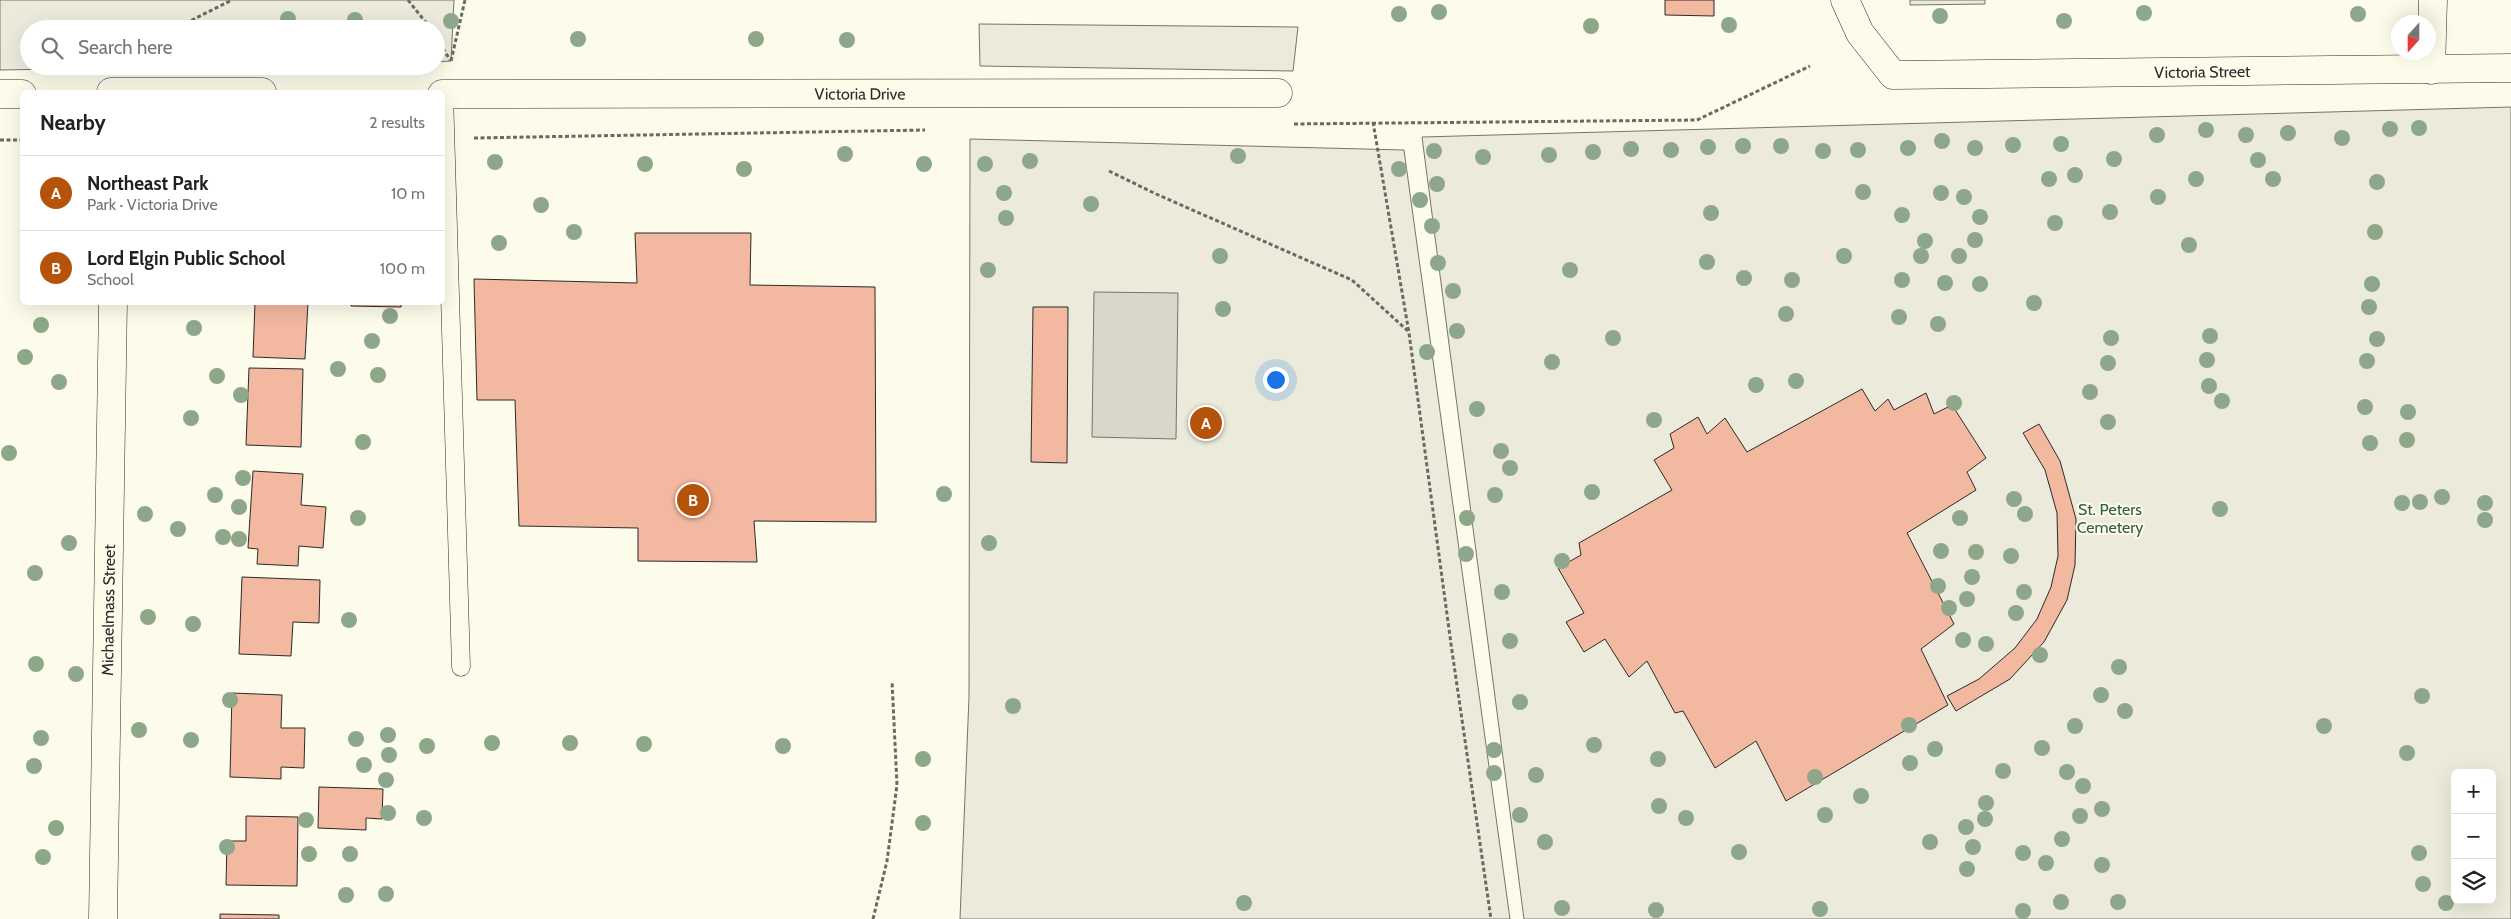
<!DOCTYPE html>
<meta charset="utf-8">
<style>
body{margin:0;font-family:Cabin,sans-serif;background:#f6f6f6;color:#202124}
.controls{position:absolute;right:15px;bottom:15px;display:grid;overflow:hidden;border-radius:8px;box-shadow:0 5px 20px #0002}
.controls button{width:45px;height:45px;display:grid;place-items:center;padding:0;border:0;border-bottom:1px solid #e0e0e0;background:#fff;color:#202124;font:25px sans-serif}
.compass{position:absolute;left:2391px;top:15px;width:45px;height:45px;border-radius:50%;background:#fff;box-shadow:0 5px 20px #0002;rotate:201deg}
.you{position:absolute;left:1275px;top:379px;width:18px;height:18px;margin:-12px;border:4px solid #fff;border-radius:50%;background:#1a73e8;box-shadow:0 0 0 8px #1a73e833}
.badge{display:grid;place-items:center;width:32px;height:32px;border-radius:50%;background:#b45309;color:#fff;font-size:16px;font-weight:700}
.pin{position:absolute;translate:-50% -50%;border:2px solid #fff;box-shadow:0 1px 5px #0006}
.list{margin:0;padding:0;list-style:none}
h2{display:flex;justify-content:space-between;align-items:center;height:65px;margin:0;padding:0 20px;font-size:21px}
h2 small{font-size:16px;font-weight:400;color:#757577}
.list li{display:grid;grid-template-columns:32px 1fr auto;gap:15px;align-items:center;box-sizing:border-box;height:75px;padding:0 20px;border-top:1px solid #e0e0e0}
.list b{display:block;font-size:19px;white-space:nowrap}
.list p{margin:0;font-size:16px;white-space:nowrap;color:#757577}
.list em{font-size:16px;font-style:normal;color:#757577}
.icon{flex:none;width:28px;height:28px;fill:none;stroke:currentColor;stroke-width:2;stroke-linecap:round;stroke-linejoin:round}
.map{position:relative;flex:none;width:2511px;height:919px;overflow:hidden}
.search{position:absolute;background:#fff;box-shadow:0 5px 20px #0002;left:20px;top:20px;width:425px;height:55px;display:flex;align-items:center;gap:12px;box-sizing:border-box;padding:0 18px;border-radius:28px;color:#757577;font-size:19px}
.panel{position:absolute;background:#fff;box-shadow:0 5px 20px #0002;left:20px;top:90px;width:425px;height:215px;border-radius:8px}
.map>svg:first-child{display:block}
.green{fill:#ecebdb;stroke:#74746e;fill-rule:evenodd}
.parking{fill:#eceadb;stroke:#74746e}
.water{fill:#d8d7c9;stroke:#74746e}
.building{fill:#f2b8a0;stroke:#2b2b2b}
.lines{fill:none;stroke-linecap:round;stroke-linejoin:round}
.lane-casing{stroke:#2b2b2b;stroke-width:19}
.street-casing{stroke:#2b2b2b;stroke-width:29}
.path{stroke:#6a6964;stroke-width:3;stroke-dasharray:4 2.5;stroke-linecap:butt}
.lane{stroke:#fdfbea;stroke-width:18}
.street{stroke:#fdfbea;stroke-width:28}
.tree{fill:#8ea78a}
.labels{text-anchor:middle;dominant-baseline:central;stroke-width:4;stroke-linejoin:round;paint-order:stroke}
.street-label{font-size:16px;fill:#2b2b2b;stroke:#fdfbea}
.park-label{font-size:16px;fill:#34623c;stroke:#fdfbea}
</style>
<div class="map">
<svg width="2511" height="919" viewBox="0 0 2511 919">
<rect width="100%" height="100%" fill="#fdfbea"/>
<path class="green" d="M0,0H454L451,61L436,62V29H29V66H215L0,70Z
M2511,107V919H1524L1422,137ZM2455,773H2492V900H2455Z
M970,139L1404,150L1510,919H960L969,697Z"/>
<path class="parking" d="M1910,0H1985V4L1910,5Z
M979,24L1298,27L1293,71L980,66Z"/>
<path class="water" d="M1094,292L1178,293L1176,439L1092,437Z"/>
<path class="building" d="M1665,0H1714V16L1665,15Z
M635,233H751L750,285L875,287L876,522L754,521L757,562L638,561V528L519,526L515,400H477L474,279L637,283Z
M255,302H308L305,359L253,357Z
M351,302H401V307L351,306Z
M1033,307H1068L1067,463L1031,462Z
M249,368L303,369L301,447L246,445Z
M1862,389L1875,411L1888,399L1894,410L1926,393L1934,414L1952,405L1986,458L1967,472L1976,490L1907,533L1954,624L1921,649L1948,705L1786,801L1756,741L1715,768L1683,711L1675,713L1647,661L1629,677L1605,639L1584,652L1566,622L1584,613L1558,568L1581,555L1579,543L1672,490L1654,460L1674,448L1670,434L1698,417L1707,434L1725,418L1747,452Z
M2039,424L2060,461L2076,519L2075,565L2067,600L2044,642L2010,679L1956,711L1947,696L1979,679L2015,648L2037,619L2051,587L2058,556L2057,513L2045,470L2023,433Z
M253,471L303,474L301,505L326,507L323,548L299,546L298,566L257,564L258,549L248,548Z
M242,577L320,580L319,623L293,622L291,656L239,654Z
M232,693L282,695L281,728H305L304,768L281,767V779L230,777Z
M319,787L383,789L382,819L366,818V830L318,828Z
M246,816L298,817L297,886L226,885L227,841H246Z
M220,914L279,915V919H220Z"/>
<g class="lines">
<defs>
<path id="lane" d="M444,94L461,667"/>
<g id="street">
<path id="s1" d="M1845,0L1860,33L1893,75L2511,68"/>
<path d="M2431,70L2433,0"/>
<path d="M111,92H262"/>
<path d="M0,94H22"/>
<path id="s2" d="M442,94L1278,93"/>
<path id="s3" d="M103,919L113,302"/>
</g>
</defs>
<use href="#lane" class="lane-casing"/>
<use href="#street" class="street-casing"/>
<path class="path" d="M408,0L431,29
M174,29L232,0
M436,37L450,60
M451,61L465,0
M1373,122L1409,333L1451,644L1491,919
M1294,124L1697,120L1810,66
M474,138L925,130
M0,140H22
M1109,171L1156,194L1352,280L1409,332
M873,919L887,861L897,785L892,681"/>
<use href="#lane" class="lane"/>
<use href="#street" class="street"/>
</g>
<g class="tree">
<circle cx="1439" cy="12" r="8"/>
<circle cx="2144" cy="13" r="8"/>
<circle cx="1399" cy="14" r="8"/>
<circle cx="2358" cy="14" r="8"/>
<circle cx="1940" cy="16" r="8"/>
<circle cx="288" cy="19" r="8"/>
<circle cx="355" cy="20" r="8"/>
<circle cx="451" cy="21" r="8"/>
<circle cx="2064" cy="21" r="8"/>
<circle cx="1729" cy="25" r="8"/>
<circle cx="1591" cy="26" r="8"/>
<circle cx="578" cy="39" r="8"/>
<circle cx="756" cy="39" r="8"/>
<circle cx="847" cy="40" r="8"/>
<circle cx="2419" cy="128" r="8"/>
<circle cx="2390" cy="129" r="8"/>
<circle cx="2206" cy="130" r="8"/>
<circle cx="2288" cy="133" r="8"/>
<circle cx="2157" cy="135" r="8"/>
<circle cx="2246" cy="135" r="8"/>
<circle cx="2342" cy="138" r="8"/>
<circle cx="1942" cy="141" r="8"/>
<circle cx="2061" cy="144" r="8"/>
<circle cx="2013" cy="145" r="8"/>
<circle cx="1743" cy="146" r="8"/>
<circle cx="1781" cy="146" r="8"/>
<circle cx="1708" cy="147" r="8"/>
<circle cx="1908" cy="148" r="8"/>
<circle cx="1975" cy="148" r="8"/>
<circle cx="1631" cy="149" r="8"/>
<circle cx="1671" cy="150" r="8"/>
<circle cx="1858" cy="150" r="8"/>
<circle cx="1434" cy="151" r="8"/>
<circle cx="1823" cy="151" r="8"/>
<circle cx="1593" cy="152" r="8"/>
<circle cx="845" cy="154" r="8"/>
<circle cx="1549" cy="155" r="8"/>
<circle cx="1238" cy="156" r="8"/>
<circle cx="1483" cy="157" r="8"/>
<circle cx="2114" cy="159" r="8"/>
<circle cx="2258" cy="160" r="8"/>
<circle cx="1030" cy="161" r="8"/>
<circle cx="495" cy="162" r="8"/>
<circle cx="645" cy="164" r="8"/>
<circle cx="924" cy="164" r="8"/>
<circle cx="985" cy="164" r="8"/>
<circle cx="744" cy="169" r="8"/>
<circle cx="1399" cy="169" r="8"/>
<circle cx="2075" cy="175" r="8"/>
<circle cx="2049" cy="179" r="8"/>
<circle cx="2196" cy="179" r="8"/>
<circle cx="2273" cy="179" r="8"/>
<circle cx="2377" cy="182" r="8"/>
<circle cx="1437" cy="184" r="8"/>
<circle cx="1863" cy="192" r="8"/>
<circle cx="1004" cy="193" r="8"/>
<circle cx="1941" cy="193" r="8"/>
<circle cx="1964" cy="197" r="8"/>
<circle cx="2158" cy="197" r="8"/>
<circle cx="1420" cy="200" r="8"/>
<circle cx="1091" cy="204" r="8"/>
<circle cx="541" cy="205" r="8"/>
<circle cx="2110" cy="212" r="8"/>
<circle cx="1711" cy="213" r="8"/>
<circle cx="1902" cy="215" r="8"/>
<circle cx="1980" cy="217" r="8"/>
<circle cx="1006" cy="218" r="8"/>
<circle cx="2055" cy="223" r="8"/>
<circle cx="1432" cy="226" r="8"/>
<circle cx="574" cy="232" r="8"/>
<circle cx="2375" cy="232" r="8"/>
<circle cx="1975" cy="240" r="8"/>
<circle cx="1925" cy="241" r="8"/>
<circle cx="499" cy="243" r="8"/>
<circle cx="2189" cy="245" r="8"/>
<circle cx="1220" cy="256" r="8"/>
<circle cx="1844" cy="256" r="8"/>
<circle cx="1921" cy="256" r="8"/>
<circle cx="1959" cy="256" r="8"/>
<circle cx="1707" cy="262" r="8"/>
<circle cx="1438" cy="263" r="8"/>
<circle cx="988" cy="270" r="8"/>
<circle cx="1570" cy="270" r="8"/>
<circle cx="1744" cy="278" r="8"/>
<circle cx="1792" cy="280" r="8"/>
<circle cx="1902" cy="280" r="8"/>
<circle cx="1945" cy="283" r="8"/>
<circle cx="1980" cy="284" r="8"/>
<circle cx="2372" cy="284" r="8"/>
<circle cx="1453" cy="291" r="8"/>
<circle cx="2034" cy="303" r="8"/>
<circle cx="2369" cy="307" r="8"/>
<circle cx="1223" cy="309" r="8"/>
<circle cx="1786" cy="314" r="8"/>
<circle cx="390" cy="316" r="8"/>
<circle cx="1899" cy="317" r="8"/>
<circle cx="1938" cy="324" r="8"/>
<circle cx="41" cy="325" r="8"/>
<circle cx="194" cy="328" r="8"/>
<circle cx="1457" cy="331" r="8"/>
<circle cx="2210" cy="336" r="8"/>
<circle cx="1613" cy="338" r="8"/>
<circle cx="2111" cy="338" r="8"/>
<circle cx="2377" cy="339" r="8"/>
<circle cx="372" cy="341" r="8"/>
<circle cx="1427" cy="352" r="8"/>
<circle cx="25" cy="357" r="8"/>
<circle cx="2207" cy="360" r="8"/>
<circle cx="2367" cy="361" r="8"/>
<circle cx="1552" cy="362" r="8"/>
<circle cx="2108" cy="363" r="8"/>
<circle cx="338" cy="369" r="8"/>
<circle cx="378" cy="375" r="8"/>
<circle cx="217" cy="376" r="8"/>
<circle cx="1796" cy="381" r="8"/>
<circle cx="59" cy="382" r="8"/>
<circle cx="1756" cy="385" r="8"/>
<circle cx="2209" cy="386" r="8"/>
<circle cx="2090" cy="392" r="8"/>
<circle cx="241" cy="395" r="8"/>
<circle cx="2222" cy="401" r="8"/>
<circle cx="1954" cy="403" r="8"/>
<circle cx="2365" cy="407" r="8"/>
<circle cx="1477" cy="409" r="8"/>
<circle cx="2408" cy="412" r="8"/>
<circle cx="191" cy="418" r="8"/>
<circle cx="1654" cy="420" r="8"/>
<circle cx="2108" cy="422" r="8"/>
<circle cx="2407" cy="440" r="8"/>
<circle cx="363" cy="442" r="8"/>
<circle cx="2370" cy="443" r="8"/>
<circle cx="1501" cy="451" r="8"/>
<circle cx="9" cy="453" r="8"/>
<circle cx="1510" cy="468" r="8"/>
<circle cx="243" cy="478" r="8"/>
<circle cx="1592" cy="492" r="8"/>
<circle cx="944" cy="494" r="8"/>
<circle cx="215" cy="495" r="8"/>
<circle cx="1495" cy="495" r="8"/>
<circle cx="2442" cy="497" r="8"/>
<circle cx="2014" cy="499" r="8"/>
<circle cx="2420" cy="502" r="8"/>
<circle cx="2402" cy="503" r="8"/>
<circle cx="2485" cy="503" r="8"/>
<circle cx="239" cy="507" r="8"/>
<circle cx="2220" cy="509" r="8"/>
<circle cx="145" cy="514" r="8"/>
<circle cx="2025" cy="514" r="8"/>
<circle cx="358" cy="518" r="8"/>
<circle cx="1467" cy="518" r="8"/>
<circle cx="1960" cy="518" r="8"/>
<circle cx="2485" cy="520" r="8"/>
<circle cx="178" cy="529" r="8"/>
<circle cx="223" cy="537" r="8"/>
<circle cx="239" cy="539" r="8"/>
<circle cx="69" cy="543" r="8"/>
<circle cx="989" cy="543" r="8"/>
<circle cx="1941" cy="551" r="8"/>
<circle cx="1976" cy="552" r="8"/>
<circle cx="1466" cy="554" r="8"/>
<circle cx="2011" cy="556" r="8"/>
<circle cx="1562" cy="561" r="8"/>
<circle cx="35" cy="573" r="8"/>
<circle cx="1972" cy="577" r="8"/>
<circle cx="1938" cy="586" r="8"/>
<circle cx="1502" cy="592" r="8"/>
<circle cx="2024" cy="592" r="8"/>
<circle cx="1967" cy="599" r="8"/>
<circle cx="1949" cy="608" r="8"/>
<circle cx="2016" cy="613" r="8"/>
<circle cx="148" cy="617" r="8"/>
<circle cx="349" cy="620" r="8"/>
<circle cx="193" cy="624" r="8"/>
<circle cx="1963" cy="640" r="8"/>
<circle cx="1510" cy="641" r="8"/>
<circle cx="1986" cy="644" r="8"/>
<circle cx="2040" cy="655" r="8"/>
<circle cx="36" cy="664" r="8"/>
<circle cx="2119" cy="667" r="8"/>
<circle cx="76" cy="674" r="8"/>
<circle cx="2101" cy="695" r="8"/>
<circle cx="2422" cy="696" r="8"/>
<circle cx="230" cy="700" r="8"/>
<circle cx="1520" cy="702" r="8"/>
<circle cx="1013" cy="706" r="8"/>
<circle cx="2125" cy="711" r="8"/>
<circle cx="1909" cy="725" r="8"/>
<circle cx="2075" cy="726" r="8"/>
<circle cx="2324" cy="726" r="8"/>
<circle cx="139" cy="730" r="8"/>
<circle cx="388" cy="735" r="8"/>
<circle cx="41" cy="738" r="8"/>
<circle cx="356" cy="739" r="8"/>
<circle cx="191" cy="740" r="8"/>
<circle cx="492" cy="743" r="8"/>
<circle cx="570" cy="743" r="8"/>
<circle cx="644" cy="744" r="8"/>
<circle cx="1594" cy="745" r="8"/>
<circle cx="427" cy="746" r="8"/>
<circle cx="783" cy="746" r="8"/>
<circle cx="2042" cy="748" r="8"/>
<circle cx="1935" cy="749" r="8"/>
<circle cx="1494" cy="750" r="8"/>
<circle cx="2407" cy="753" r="8"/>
<circle cx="389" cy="755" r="8"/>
<circle cx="923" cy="759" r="8"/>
<circle cx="1658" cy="759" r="8"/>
<circle cx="1910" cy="763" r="8"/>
<circle cx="364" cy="765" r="8"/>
<circle cx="34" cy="766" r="8"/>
<circle cx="2003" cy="771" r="8"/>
<circle cx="2067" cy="772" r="8"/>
<circle cx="1494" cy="773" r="8"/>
<circle cx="1536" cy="775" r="8"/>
<circle cx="1815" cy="777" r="8"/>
<circle cx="386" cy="780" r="8"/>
<circle cx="2083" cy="786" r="8"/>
<circle cx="1861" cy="796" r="8"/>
<circle cx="1986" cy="803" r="8"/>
<circle cx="1659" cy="806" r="8"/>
<circle cx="2102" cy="809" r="8"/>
<circle cx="388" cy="813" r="8"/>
<circle cx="1520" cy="815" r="8"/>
<circle cx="1825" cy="815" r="8"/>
<circle cx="2080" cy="816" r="8"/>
<circle cx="424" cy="818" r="8"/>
<circle cx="1686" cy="818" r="8"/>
<circle cx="1985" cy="819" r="8"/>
<circle cx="306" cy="820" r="8"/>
<circle cx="923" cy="823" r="8"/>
<circle cx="1966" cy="827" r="8"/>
<circle cx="56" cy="828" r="8"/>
<circle cx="2062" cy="839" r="8"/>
<circle cx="1545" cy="842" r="8"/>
<circle cx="1930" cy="842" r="8"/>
<circle cx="227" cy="847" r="8"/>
<circle cx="1973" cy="847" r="8"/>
<circle cx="1739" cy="852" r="8"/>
<circle cx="2023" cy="853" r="8"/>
<circle cx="2419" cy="853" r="8"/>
<circle cx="309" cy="854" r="8"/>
<circle cx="350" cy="854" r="8"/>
<circle cx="43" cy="857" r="8"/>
<circle cx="2046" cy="863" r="8"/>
<circle cx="2102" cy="865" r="8"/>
<circle cx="1967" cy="869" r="8"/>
<circle cx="2423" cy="884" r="8"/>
<circle cx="386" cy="894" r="8"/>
<circle cx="346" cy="895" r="8"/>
<circle cx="2061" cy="902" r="8"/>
<circle cx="2118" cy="902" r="8"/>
<circle cx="1244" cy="903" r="8"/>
<circle cx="2446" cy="903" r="8"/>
<circle cx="1562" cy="908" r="8"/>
<circle cx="1820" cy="909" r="8"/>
<circle cx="1656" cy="910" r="8"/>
<circle cx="2023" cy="911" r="8"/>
</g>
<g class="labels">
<g class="street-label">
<text stroke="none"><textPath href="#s1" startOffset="399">Victoria Street</textPath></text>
<text stroke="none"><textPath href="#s2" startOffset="418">Victoria Drive</textPath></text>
<text stroke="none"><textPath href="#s3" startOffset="309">Michaelmass Street</textPath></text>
</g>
<g class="park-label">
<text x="2110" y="509">St. Peters<tspan x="2110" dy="18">Cemetery</tspan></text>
</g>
</g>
</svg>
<div class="controls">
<button>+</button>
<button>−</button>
<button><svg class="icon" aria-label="layers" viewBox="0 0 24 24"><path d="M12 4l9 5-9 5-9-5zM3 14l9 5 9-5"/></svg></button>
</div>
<svg class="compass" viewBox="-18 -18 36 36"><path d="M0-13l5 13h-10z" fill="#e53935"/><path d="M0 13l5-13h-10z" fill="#757577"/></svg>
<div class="you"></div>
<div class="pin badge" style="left:1206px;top:423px">A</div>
<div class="pin badge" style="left:693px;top:500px">B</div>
<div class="search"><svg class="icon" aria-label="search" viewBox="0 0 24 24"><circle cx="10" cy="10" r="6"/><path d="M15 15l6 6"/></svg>Search here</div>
<section class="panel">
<h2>Nearby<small>2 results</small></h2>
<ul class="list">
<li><span class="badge">A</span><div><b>Northeast Park</b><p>Park · Victoria Drive</p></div><em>10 m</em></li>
<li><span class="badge">B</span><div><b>Lord Elgin Public School</b><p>School</p></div><em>100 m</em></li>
</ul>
</section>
</div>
